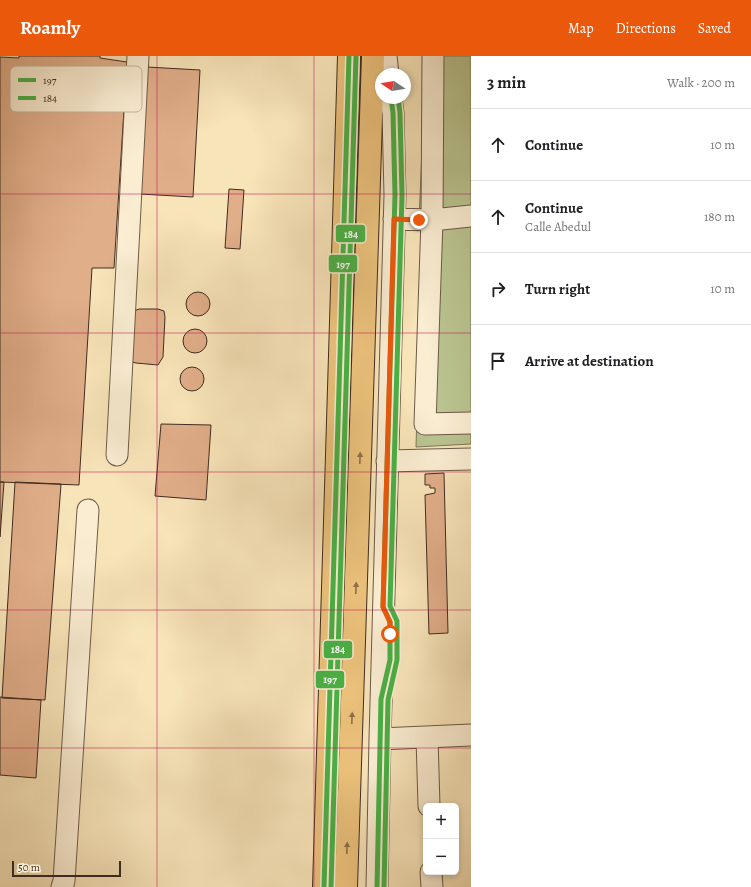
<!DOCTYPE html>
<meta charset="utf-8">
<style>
body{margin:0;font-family:Alegreya,serif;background:#f6f6f6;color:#202124}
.controls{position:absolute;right:12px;bottom:12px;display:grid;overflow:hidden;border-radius:6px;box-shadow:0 2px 6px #0003}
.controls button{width:36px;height:36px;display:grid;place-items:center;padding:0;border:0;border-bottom:1px solid #e0e0e0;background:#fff;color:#202124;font:20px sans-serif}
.compass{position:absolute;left:375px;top:12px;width:36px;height:36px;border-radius:50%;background:#fff;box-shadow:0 2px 6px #0003;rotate:282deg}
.scale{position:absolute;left:12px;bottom:10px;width:109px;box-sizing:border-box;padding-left:4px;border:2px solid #3f2c21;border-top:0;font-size:11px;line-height:14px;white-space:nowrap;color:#3f2c21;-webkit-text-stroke:3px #faedd2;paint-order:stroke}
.stop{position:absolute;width:12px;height:12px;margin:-9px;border:3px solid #ea580c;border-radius:50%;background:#fff}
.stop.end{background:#ea580c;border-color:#fff;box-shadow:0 1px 4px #0008}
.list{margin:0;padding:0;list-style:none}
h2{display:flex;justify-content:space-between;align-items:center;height:52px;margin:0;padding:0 16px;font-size:17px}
h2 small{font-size:13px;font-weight:400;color:#757577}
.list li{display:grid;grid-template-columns:26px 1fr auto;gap:12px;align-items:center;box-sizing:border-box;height:72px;padding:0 16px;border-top:1px solid #e0e0e0}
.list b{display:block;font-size:15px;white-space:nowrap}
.list p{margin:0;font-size:13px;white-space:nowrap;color:#757577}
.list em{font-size:13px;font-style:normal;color:#757577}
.icon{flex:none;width:22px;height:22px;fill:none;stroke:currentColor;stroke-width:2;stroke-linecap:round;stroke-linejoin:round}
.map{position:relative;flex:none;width:471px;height:831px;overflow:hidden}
header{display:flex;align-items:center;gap:24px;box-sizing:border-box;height:56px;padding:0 20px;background:#ea580c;color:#fff}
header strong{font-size:19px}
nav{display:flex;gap:22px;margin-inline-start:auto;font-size:14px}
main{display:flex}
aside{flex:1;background:#fff}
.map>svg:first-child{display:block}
.green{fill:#bac591;stroke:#7c7859}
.building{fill:#e1ae8a;stroke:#3f2c21}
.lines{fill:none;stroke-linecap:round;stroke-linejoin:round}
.minor-casing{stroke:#6d5a47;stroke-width:23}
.highway-casing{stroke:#3f2c21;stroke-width:24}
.minor{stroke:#faedd2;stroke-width:21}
.highway{stroke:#ecc27c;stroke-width:22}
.bus-1-casing{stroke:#faedd2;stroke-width:8}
.bus-2-casing{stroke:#faedd2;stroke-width:8}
.bus-1{stroke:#49b045;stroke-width:5}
.bus-2{stroke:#49b045;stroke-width:5}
.oneway{fill:#8d704a}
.route{stroke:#ea580c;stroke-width:5}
.grid{fill:none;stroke:#c2185b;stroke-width:1;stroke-opacity:0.55}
.key{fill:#faedd2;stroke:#c2b39d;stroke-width:1}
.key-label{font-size:11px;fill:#3f2c21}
.line-badge{stroke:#faedd2;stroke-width:1.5}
.badge-label{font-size:11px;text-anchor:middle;font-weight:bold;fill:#fff}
</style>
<header>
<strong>Roamly</strong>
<nav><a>Map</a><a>Directions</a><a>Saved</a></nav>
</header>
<main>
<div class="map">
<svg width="471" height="831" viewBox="0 0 471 831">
<rect width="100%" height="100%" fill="#f8e4b9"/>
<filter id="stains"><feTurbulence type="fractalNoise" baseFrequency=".005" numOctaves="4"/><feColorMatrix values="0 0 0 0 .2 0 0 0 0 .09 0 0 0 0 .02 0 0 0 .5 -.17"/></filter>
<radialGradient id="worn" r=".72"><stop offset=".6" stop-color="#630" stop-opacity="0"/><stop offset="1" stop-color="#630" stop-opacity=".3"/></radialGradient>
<path class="green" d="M426,0H471V388L416,391L422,185L419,164Z"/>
<path class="building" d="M19,0H100V2L127,6L114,212H92L79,429L0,426V1L19,2Z
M147,11L200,14L193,141L140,138Z
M229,133L244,134L240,193L225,192Z
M186 248a12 12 0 1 1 24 0a12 12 0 1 1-24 0Z
M139,253H158L164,255L165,261L163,301L158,309L136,307L132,306L134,255Z
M183 285a12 12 0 1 1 24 0a12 12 0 1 1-24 0Z
M180 323a12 12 0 1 1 24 0a12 12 0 1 1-24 0Z
M161,368L211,369L206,444L155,440Z
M444,417L448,577L429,578L425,439L435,437V432H430V429H425V418Z
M0,426H4L0,481Z
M15,426L61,428L45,644L2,642Z
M0,641L41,644L36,722L0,719Z"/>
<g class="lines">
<defs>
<path id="minor" d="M386,0L388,18
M433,0L432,164L425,368L471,367
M394,163L432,164L471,160
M117,399L138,0
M387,405L471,403
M427,681L429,750
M380,683L471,679
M431,816L432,831
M62,831L64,825L88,454
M377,831L380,683L395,139L393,57L391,42"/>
<path id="highway" d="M324,831L349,0
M346,831L373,0"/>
</defs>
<use href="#minor" class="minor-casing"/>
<use href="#highway" class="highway-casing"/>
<use href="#minor" class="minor"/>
<use href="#highway" class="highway"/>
<defs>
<path id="bus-1" d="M324,831L349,0
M377,831L381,643L390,604V566L383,551L395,139L393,57L391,42"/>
<path id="bus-2" d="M331,831L356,0
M384,831L388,644L397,604V565L390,550L402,139L400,57L398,42"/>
</defs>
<use href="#bus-1" class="bus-1-casing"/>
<use href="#bus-2" class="bus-2-casing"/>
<use href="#bus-1" class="bus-1"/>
<use href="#bus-2" class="bus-2"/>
</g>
<defs><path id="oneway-solid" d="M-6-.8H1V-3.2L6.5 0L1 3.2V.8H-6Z"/></defs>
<g class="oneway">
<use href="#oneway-solid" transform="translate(360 402) rotate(-88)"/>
<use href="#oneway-solid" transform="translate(356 532) rotate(-88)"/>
<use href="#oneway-solid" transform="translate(352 662) rotate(-88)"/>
<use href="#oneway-solid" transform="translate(347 792) rotate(-88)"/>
</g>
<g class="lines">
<path class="route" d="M390,578V566L383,551L394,163L419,164"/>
</g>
<path class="grid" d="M157,0V831M314,0V831M0,138H471M0,277H471M0,416H471M0,554H471M0,692H471"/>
<rect x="10" y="10" width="132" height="46" rx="6" class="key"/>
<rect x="18" y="22" width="18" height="4" fill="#49b045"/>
<rect x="18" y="40" width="18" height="4" fill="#49b045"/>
<g class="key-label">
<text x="43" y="28">197</text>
<text x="43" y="46">184</text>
</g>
<g class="line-badge">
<rect x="335" y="168" width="31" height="19" rx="4" fill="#49b045"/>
<rect x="328" y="198" width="30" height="19" rx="4" fill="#49b045"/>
<rect x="323" y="584" width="30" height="19" rx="4" fill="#49b045"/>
<rect x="315" y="614" width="30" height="19" rx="4" fill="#49b045"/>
</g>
<g class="badge-label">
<text x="351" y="182">184</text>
<text x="343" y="212">197</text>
<text x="338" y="597">184</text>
<text x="330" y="627">197</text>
</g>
<rect width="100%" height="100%" filter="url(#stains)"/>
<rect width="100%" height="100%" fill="url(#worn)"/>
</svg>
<div class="controls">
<button>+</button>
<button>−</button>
</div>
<svg class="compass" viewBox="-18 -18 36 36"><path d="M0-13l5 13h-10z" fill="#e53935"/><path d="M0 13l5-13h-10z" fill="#757577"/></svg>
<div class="scale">50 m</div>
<div class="stop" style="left:390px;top:578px"></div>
<div class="stop end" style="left:419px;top:164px"></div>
</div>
<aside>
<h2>3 min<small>Walk · 200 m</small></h2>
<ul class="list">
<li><svg class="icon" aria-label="ahead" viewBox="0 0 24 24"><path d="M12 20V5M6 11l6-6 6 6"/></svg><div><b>Continue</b></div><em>10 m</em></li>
<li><svg class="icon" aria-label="ahead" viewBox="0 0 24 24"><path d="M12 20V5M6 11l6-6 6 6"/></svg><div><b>Continue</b><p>Calle Abedul</p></div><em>180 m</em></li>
<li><svg class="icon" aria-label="right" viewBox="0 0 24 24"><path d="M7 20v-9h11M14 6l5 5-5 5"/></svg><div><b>Turn right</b></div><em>10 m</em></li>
<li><svg class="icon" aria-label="arrive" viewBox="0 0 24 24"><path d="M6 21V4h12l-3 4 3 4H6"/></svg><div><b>Arrive at destination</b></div></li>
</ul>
</aside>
</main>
